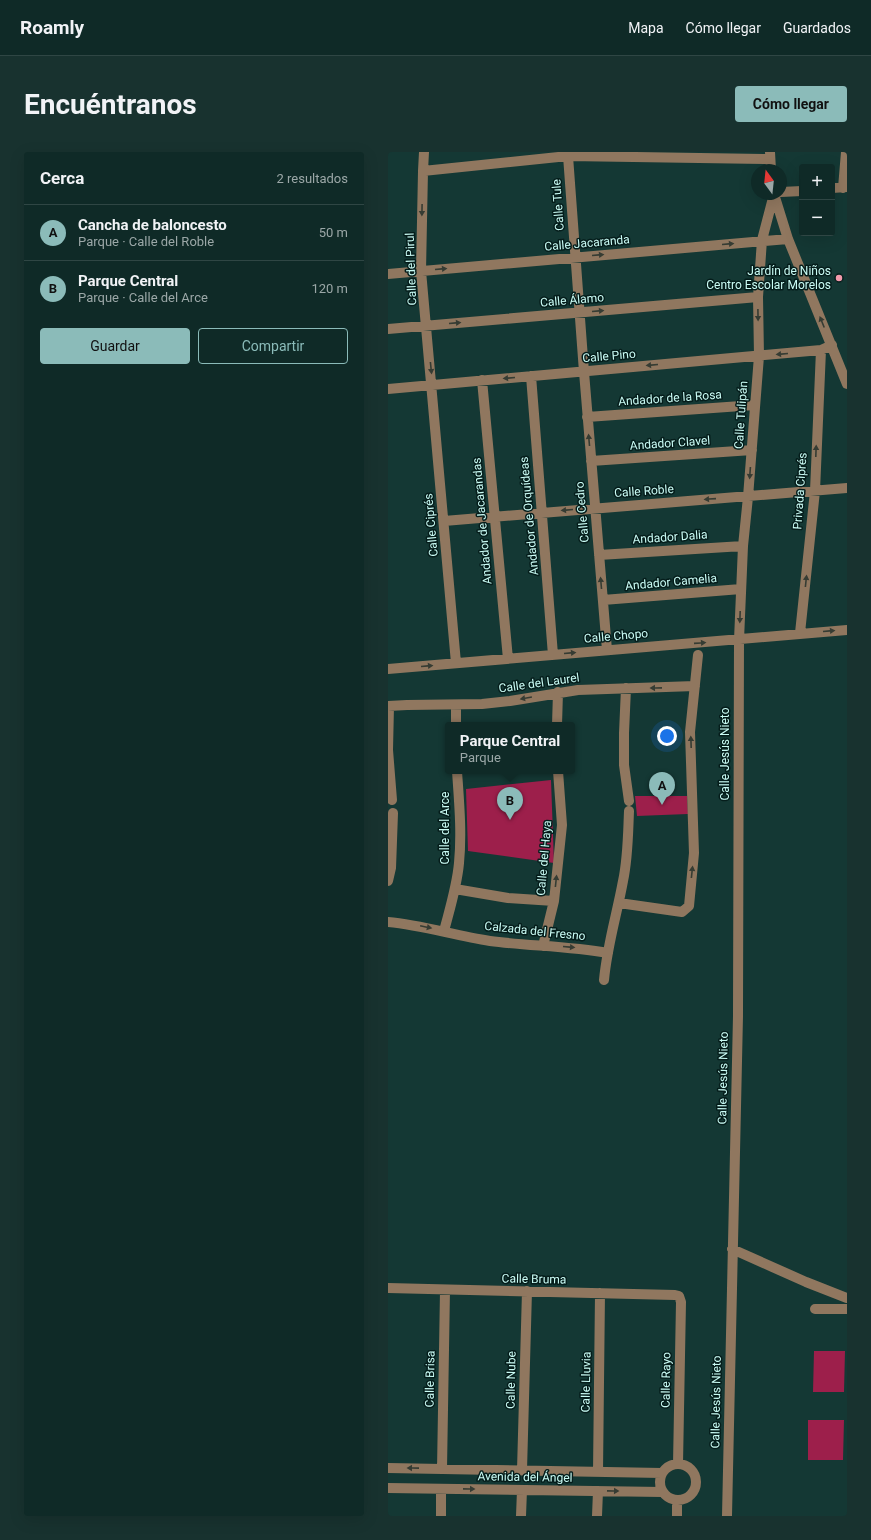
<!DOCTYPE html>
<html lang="es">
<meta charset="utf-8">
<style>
body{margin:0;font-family:Roboto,sans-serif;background:#18322f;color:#f1f3f6}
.controls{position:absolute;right:12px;top:12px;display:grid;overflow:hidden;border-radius:4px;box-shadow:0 4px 16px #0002}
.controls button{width:36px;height:36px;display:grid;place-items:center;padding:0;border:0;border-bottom:1px solid #2f4644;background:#0f2a27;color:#f1f3f6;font:20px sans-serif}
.compass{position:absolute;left:363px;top:12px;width:36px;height:36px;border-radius:50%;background:#0f2a27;box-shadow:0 4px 16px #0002;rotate:345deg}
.you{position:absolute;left:279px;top:584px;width:14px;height:14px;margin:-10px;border:3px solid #fff;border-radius:50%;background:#1a73e8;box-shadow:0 0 0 6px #1a73e833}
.badge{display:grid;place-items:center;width:26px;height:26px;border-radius:50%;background:#8bbbb9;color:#111;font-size:13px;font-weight:700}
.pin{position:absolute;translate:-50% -33px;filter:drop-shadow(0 1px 2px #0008)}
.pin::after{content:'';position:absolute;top:21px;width:14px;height:12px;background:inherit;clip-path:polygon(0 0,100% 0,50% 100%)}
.popup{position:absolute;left:57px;top:570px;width:130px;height:52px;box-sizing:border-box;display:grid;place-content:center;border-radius:4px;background:#0f2a27;filter:drop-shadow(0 1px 3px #0005);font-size:13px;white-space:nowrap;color:#9ba7a7}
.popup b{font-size:15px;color:#f1f3f6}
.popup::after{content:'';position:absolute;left:50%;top:100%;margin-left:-8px;border:8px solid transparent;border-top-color:#0f2a27}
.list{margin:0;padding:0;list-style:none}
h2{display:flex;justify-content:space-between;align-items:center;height:52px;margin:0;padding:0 16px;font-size:17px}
h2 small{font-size:13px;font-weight:400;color:#9ba7a7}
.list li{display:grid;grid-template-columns:26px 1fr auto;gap:12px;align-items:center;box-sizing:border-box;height:56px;padding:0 16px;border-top:1px solid #2f4644}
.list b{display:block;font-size:15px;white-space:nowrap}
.list p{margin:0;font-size:13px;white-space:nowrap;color:#9ba7a7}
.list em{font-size:13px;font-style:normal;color:#9ba7a7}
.actions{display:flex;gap:8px;padding:12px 16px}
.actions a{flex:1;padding:9px 0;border:1px solid #8bbbb9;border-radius:4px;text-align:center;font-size:14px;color:#8bbbb9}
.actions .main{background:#8bbbb9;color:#111}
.map{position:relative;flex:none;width:459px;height:1364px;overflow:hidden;border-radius:4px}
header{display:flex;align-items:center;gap:24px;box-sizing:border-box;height:56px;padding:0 20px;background:#0f2a27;border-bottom:1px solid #2f4644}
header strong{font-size:19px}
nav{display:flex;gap:22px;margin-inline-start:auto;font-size:14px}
.intro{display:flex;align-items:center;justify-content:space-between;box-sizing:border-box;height:96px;padding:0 24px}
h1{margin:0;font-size:28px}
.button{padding:10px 18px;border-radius:4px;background:#8bbbb9;color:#111;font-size:14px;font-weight:700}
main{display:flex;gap:24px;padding:0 24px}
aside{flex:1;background:#0f2a27;border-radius:4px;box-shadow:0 4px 16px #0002}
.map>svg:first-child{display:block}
.green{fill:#9d1f4b}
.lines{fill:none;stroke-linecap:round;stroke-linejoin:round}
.minor{stroke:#90775f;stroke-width:10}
.oneway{fill:#363c33}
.poi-dot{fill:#f29aac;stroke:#051d1b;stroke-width:1.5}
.labels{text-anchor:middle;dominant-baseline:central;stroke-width:3;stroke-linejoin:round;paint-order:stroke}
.street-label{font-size:12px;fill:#cafcf5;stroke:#051d1b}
.poi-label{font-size:12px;fill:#cafcf5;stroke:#051d1b;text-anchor:end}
</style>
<header>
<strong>Roamly</strong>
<nav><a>Mapa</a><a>Cómo llegar</a><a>Guardados</a></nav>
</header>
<div class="intro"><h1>Encuéntranos</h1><a class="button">Cómo llegar</a></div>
<main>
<aside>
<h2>Cerca<small>2 resultados</small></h2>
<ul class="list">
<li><span class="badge">A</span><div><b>Cancha de baloncesto</b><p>Parque · Calle del Roble</p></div><em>50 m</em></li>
<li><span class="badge">B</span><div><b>Parque Central</b><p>Parque · Calle del Arce</p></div><em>120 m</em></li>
</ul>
<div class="actions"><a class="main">Guardar</a><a>Compartir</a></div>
</aside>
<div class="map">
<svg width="459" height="1364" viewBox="0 0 459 1364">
<rect width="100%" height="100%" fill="#143834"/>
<path class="green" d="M163,628L166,711L80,699L78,637Z
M247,644H299L300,662L249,664Z
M426,1199H457L456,1240H425Z
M420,1268H456L455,1308H420Z"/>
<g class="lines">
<path class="minor" d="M36,0L35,19L33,119L68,511
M382,0L383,18
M180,4L196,220L219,498
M35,19L180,4L382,7
M444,36L459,35
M455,36L458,0
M393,40L414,39
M386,42L400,87L459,232
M0,122L400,87
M0,177L370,145
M143,224L165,503
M94,228L120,507
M0,237L433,198L444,193
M199,265L367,253
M203,309L364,298
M56,369L459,336
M211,403L355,394
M215,448L353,437
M412,481L427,339L433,198
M0,517L459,478
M238,536L236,581V613L241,649
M0,554L19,553L94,552L122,549L190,538L307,534
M1,554L0,598L4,648
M68,573V553
M169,573L170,540
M0,729L3,716L5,661
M67,737L120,746L166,749
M231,751L294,760L301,754L306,701L302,580L310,503
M0,770C35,773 67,784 102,789C141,794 181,794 220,801
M56,779C62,756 69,734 71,711C74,680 71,649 69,619
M155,794L166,749L174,673L170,619
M216,828C219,794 229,762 235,729C240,706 240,682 241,659
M344,1097L418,1130L459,1146
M0,1136L287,1143L291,1144L293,1150L290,1312
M427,1157H459
M272 1330a18 18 0 1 1 36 0a18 18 0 1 1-36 0Z
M0,1316L274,1321
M54,1317L57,1138
M134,1318L139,1139
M210,1320L212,1141
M0,1336L274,1340
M53,1364V1337
M133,1364L134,1338
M209,1364L210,1339
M289,1364V1348
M339,1364L350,864L351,488L355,394L360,345L371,204L370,145L374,88L386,42"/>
</g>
<defs><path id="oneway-solid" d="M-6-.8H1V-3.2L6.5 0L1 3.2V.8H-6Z"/></defs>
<g class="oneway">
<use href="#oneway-solid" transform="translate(34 58) rotate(91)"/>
<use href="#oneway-solid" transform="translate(340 92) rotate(-5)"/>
<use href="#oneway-solid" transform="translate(210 103) rotate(-5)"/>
<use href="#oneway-solid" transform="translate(53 117) rotate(-5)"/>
<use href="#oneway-solid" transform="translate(210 159) rotate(-5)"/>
<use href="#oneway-solid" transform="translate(370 163) rotate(89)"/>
<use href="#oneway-solid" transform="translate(434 170) rotate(-112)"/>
<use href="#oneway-solid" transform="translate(67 171) rotate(-5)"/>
<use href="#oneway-solid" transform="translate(394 202) rotate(175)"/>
<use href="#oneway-solid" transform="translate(264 213) rotate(175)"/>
<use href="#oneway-solid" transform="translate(43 216) rotate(84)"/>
<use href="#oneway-solid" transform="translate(121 226) rotate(175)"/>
<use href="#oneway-solid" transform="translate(201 288) rotate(-95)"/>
<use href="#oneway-solid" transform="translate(428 299) rotate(-88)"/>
<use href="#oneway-solid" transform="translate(362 321) rotate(94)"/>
<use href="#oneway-solid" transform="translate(322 347) rotate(176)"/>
<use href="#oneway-solid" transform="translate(179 358) rotate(175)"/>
<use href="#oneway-solid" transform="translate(418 429) rotate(-84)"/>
<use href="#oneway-solid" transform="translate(213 431) rotate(-95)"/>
<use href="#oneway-solid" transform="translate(352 465) rotate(92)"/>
<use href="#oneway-solid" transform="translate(441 479) rotate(-5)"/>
<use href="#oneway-solid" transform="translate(312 491) rotate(-4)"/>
<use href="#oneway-solid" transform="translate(182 501) rotate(-5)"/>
<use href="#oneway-solid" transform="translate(39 514) rotate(-5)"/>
<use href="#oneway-solid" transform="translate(268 536) rotate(179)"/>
<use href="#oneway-solid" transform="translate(138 546) rotate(170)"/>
<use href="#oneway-solid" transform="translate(303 590) rotate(-92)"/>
<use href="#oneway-solid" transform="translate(304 720) rotate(-84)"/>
<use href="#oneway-solid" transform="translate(168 729) rotate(-84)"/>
<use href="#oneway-solid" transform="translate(38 775) rotate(12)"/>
<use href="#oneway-solid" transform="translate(181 795) rotate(5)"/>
<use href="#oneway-solid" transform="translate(25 1316) rotate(-179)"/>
<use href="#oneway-solid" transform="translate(81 1337) rotate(1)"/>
<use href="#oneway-solid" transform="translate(225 1339) rotate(1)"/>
</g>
<circle class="poi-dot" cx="451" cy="126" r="4"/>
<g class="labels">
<g class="street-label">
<text transform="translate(170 53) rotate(-94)">Calle Tule</text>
<text transform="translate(199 91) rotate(-5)">Calle Jacaranda</text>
<text transform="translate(23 117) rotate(-92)">Calle del Pirul</text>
<text transform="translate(184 148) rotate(-5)">Calle Álamo</text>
<text transform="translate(221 204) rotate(-5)">Calle Pino</text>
<text transform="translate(282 246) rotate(-4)">Andador de la Rosa</text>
<text transform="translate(353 263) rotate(-86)">Calle Tulipán</text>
<text transform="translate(282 291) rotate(-4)">Andador Clavel</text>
<text transform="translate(256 339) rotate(-4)">Calle Roble</text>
<text transform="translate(412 339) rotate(-86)">Privada Ciprés</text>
<text transform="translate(194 360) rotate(-95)">Calle Cedro</text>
<text transform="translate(141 364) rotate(-95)">Andador de Orquídeas</text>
<text transform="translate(94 369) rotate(-95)">Andador de Jacarandas</text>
<text transform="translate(43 373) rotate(-95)">Calle Ciprés</text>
<text transform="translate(282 385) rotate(-4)">Andador Dalia</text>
<text transform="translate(283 430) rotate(-5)">Andador Camelia</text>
<text transform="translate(228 484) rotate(-5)">Calle Chopo</text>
<text transform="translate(151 531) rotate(-8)">Calle del Laurel</text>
<text transform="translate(337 602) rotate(-90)">Calle Jesús Nieto</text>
<text transform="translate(57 676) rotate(-90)">Calle del Arce</text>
<text transform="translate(156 706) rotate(-85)">Calle del Haya</text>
<text transform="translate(147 779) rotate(6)">Calzada del Fresno</text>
<text transform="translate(335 926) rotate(-89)">Calle Jesús Nieto</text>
<text transform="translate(146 1127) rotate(1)">Calle Bruma</text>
<text transform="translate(42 1227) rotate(-89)">Calle Brisa</text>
<text transform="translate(123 1228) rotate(-89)">Calle Nube</text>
<text transform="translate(278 1228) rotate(-89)">Calle Rayo</text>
<text transform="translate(198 1230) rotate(-89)">Calle Lluvia</text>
<text transform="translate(328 1250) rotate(-89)">Calle Jesús Nieto</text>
<text transform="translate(137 1325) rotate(1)">Avenida del Ángel</text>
</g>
<g class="poi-label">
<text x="443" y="119">Jardín de Niños<tspan x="443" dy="14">Centro Escolar Morelos</tspan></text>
</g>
</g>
</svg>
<div class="controls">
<button>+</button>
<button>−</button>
</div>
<svg class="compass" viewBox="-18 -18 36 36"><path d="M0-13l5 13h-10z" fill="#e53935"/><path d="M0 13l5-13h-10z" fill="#9ba7a7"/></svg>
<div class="you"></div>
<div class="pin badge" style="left:274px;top:653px">A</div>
<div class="pin badge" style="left:122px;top:668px">B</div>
<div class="popup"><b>Parque Central</b>Parque</div>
</div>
</main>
